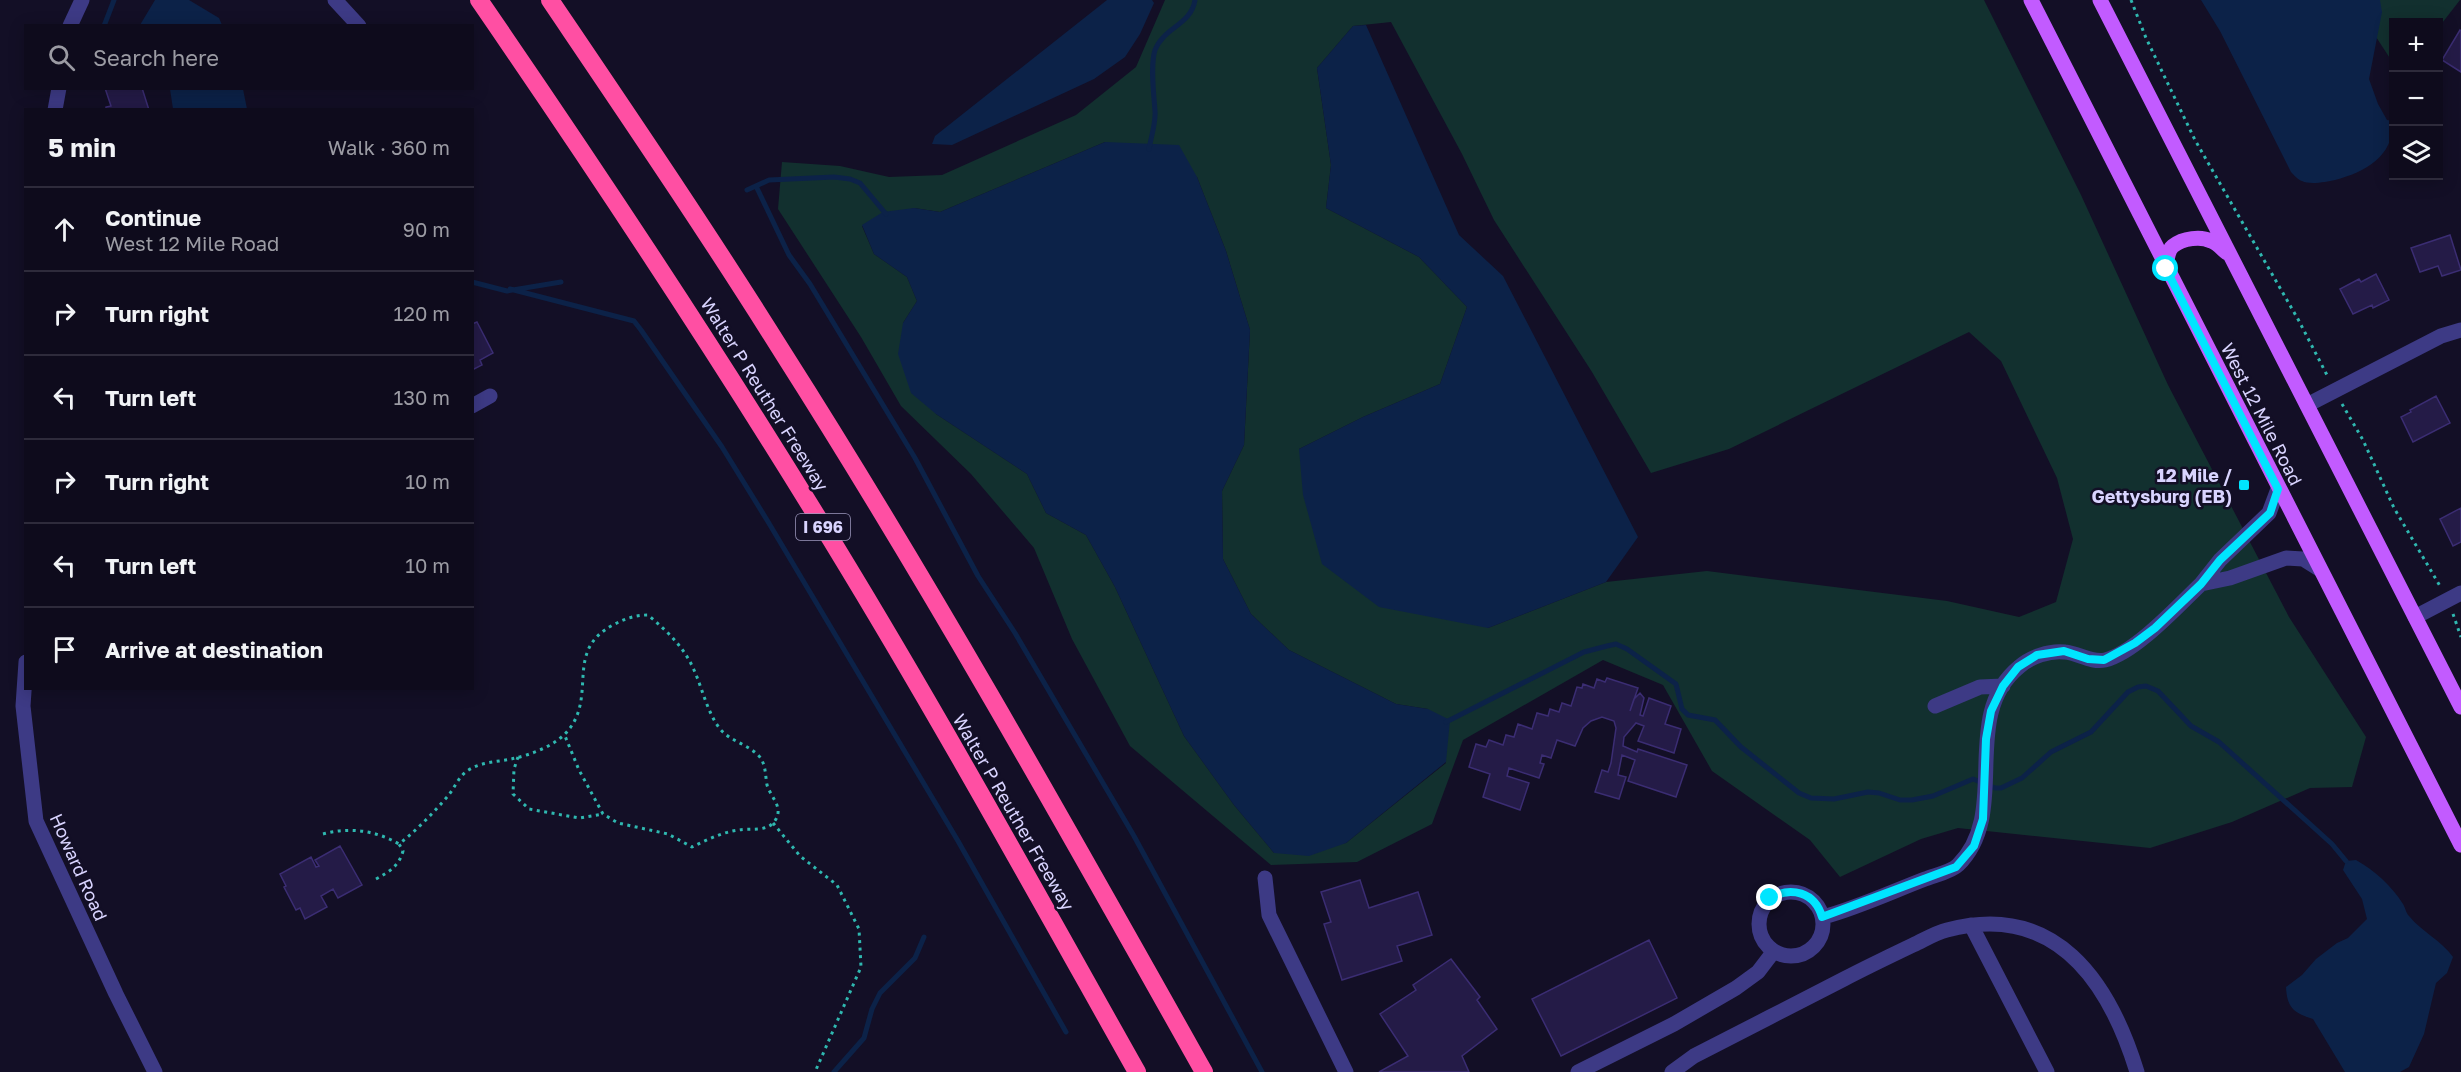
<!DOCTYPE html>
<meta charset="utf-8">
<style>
body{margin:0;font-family:"Golos Text",sans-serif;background:#1c1929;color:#f1f3f6}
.controls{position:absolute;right:18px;top:18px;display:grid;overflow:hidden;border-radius:0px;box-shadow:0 3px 15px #0003}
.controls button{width:54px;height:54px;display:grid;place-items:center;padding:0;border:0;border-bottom:2px solid #2e2b3b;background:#0e0b1c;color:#f1f3f6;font:30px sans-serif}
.stop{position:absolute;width:18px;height:18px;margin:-14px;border:4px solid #00e5ff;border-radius:50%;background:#fff}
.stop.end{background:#00e5ff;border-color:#fff;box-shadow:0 2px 6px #0008}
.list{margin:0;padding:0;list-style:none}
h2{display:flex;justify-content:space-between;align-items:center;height:78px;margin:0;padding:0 24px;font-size:26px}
h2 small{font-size:20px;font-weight:400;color:#9b9ba3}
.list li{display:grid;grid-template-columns:39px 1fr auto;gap:18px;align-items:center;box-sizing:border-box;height:84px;padding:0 24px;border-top:2px solid #2e2b3b}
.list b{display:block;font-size:22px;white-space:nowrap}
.list p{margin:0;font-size:20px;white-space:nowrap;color:#9b9ba3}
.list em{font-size:20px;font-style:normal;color:#9b9ba3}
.icon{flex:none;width:33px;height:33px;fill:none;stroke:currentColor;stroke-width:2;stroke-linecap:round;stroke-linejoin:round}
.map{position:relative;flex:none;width:2461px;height:1072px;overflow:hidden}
.search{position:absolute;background:#0e0b1c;box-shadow:0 3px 15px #0003;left:24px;top:24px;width:450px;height:66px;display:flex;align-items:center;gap:15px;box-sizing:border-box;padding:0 21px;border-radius:0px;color:#9b9ba3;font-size:22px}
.panel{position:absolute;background:#0e0b1c;box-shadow:0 3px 15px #0003;left:24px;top:108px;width:450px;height:582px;border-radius:0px}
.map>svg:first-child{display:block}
.green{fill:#12302f;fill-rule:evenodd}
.water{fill:#0c2248}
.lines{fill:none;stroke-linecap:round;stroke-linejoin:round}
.stream{stroke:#0c2248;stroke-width:5}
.building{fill:#241b47;stroke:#3b2d73;stroke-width:1.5}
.path{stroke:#2fb8b0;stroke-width:3;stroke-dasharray:3 4.5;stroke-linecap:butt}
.minor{stroke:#3d3a85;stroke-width:15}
.major{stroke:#c25bff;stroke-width:15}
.highway{stroke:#ff4fa3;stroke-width:18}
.route{stroke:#00e5ff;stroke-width:8}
.poi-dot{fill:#00e5ff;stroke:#130f26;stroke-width:2}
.labels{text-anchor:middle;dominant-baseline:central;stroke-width:5;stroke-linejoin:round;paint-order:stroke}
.shield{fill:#130f26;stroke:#9e99be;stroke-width:1.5}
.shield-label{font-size:16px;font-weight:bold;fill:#d9d4ff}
.street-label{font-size:18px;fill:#d9d4ff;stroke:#130f26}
.poi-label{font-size:18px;font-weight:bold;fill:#d9d4ff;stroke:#130f26;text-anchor:end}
</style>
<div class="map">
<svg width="2461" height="1072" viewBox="0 0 2461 1072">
<rect width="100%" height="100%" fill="#130f26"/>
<path class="green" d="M1165,0H1984L2081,195L2168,385L2289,617L2366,737L2352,787L2310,788L2232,822L2150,848L1958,828L1921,839L1840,877L1810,840L1712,771L1663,685L1603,660L1463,740L1432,824L1357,862L1271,865L1130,746L1072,639L1034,548L971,474L901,406L861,337L778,209L782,162L840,166L889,177L942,175L1076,115L1136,67ZM1391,22L1462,154L1494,220L1592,372L1651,473L1729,449L1969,332L2001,361L2057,478L2073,539L2056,602L2019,617L1947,601L1707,571L1606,582L1488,628L1299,449L1363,417L1440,384L1467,307L1419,257L1326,208L1331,165L1317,68L1353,26ZM1105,142L1197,177L1226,251L1250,330L1244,445L1222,491L1223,559L1251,614L1289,650L1396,704L1428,709L1446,763L1346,843L1274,853L1234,805L1184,736L1115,587L1086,535L1046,513L1027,474L936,414L903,323L917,301L907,277L874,254L862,226L914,208L940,212Z
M2352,0H2460L2439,27L2438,22H2394L2393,63Z"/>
<path class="water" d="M155,0H189L219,18L222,25H140Z
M1107,0H1152L1154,3L1140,34L1125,57L1094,79L952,145L932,144L935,136Z
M2201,0H2380L2382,12L2369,79L2378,104L2387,120L2393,121C2394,156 2366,172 2335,180C2326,182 2310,185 2302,181C2298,180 2294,175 2291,172L2220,31Z
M1366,25L1459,235L1503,276L1638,537L1606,582L1488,628L1379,607L1322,564L1303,495L1299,449L1363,417L1440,384L1467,307L1419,257L1326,208L1331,165L1317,68L1353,26Z
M170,89H243L247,109H173Z
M1105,142L1179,145L1197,177L1226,251L1250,330L1244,445L1222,491L1223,559L1251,614L1289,650L1396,704L1428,709L1450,720L1446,762L1346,843L1309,856L1274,853L1234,805L1184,736L1115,587L1086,535L1046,513L1027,474L936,414L911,393L898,354L903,323L917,301L907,277L874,254L862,225L883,212L914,208L940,212Z
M2356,860C2375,871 2391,885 2403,904C2405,907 2406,913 2409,916C2422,932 2441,940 2453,957L2447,973L2436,983L2424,1034L2409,1067L2400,1072H2345L2313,1019C2294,1013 2287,1008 2286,987L2302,975L2316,959L2337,943L2348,938L2367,919L2362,899L2343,870L2346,861Z"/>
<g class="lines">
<path class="stream" d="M104,26L114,0
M1149,149C1151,137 1156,123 1155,111C1154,95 1150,66 1155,50C1164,27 1191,25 1195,0
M756,186L789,255L810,284L915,458L978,576L1015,633L1134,836L1262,1072
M747,190L769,180L834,177L850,179L860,183L886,214
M472,282L507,291L561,282
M510,289L634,321L641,330L722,447L767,520L958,841L1066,1032
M1446,722L1584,652L1607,646L1616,644L1627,649L1676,684L1682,709L1688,715L1715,720L1741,747L1799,793L1811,798L1834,799L1868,792L1879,793L1900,800H1912L1933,796L1973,779L1995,788H2001L2022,778L2051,752L2091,732L2128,692L2138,687L2146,686L2158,691L2191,726L2219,742L2332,844L2346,861
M834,1072L864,1038L872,1009L880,993L915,958L924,937"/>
</g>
<path class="building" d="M2460,30L2461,31V72L2442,60Z
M105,88H142L149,110H106V107L111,106Z
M2450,235L2461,270L2442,276L2438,266L2420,272L2411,248Z
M2376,274L2389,300L2373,308L2372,305L2353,314L2340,289L2359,279L2361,282Z
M477,322L493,353L480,360L482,365L472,370V324Z
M2436,396L2450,423L2413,442L2401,417L2411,412L2410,410Z
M2461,508V542L2453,546L2440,519Z
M1607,678L1638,688L1630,711L1634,699L1640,693L1644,698L1640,715L1643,716L1649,698L1671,706L1665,724L1681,729L1674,753L1638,741L1644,726L1636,723L1624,737L1623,746L1637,752L1638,749L1687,765L1676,797L1628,781L1635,760L1622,755L1618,775L1626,777L1619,799L1595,792L1602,770L1608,772L1611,763L1616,728L1614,721L1602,717L1591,721L1583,728L1575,746L1557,740L1551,758L1542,755L1540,763L1544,764L1539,778L1509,768L1507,776L1529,783L1520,810L1483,797L1490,774L1469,767L1476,744L1486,747L1489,740L1503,745L1506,735L1514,737L1518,724L1532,729L1537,713L1548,716L1550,709L1559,712L1562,703L1571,706L1577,687L1582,688L1583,684L1594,688L1597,679L1605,682Z
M340,846L362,885L338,898L333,889L321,896L327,907L305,919L300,908L296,910L284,887L286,886L280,874L311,857L316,867L319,866L315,860Z
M1360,880L1369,908L1418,892L1432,935L1397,946L1402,961L1342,980L1324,924L1331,922L1321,892Z
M1649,940L1677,998L1561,1056L1532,999Z
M1451,959L1480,997L1477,1000L1497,1029L1462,1056L1469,1072H1379L1408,1056L1380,1014L1416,990L1413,985Z"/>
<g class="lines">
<path class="path" d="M2131,0L2146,38L2195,140L2299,321L2328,377
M2342,404L2363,440L2394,508L2440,586
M2453,614L2461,637
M518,757L514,769L513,794L529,809L579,818L603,814
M773,823L800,856L837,885L859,929L861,967L815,1072
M323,834C349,827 375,830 399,844
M376,879C389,872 399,866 403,851L399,844C417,830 433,813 448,796C454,789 459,776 467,771C480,762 496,762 511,759C531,755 558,745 570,728C596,693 565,650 613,625C624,619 635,615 648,615C667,631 684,647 694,670C703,690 707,712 720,729C730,741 747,744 758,755C766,763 765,774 767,785C771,798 785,808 774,822C766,832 750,828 739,830C722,832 707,840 692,847L668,834L618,823L603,814L579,770L565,736"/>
<path class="minor" d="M335,0L359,26
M70,26L82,0
M55,110L59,88
M2307,405L2441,336L2461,330
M472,406L490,396
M2278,489L2269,513L2220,560L2201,584L2230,578L2286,558L2303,559L2319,569
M2415,617L2461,593
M26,662L23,706L36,821L116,994L155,1072
M1935,706L1980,687L2003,686
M1265,878L1269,915L1346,1072
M1759 924a32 32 0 1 1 64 0a32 32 0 1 1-64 0Z
M1823,917C1857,908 1891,892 1925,879C1935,875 1951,872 1958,865C2012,812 1958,717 2019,667C2030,657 2050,650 2065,652C2078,653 2091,663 2105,660C2135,653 2178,606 2201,584
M1971,925L2047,1072
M1578,1072L1674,1024L1736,988L1758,972L1774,951
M1672,1072L1694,1056C1744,1030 1794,1005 1844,979C1867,967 1890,956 1913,945C1924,940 1935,933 1947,930C2055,901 2109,981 2137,1072"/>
<path class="major" d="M2031,0L2461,845
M2100,0L2461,707
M2166,269C2167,261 2167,251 2173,246C2183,238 2201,236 2211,241C2217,243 2222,249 2227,253"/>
<path class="highway" d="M479,0C602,179 722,360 835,546C940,718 1038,896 1137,1072
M550,0C629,117 708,233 783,353C932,587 1068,830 1204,1072"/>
</g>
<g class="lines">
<path class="route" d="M1770,898C1791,886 1815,892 1822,917L1956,867L1974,846L1983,819L1986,739L1991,711L2003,686L2018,667L2037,655L2064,651L2088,659L2104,660L2135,643L2155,628L2201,584L2220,560L2270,513L2278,489L2166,269"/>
</g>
<rect class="poi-dot" x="2238" y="479" width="12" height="12" rx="3"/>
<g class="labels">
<rect class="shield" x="796" y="514" width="54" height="26" rx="4.5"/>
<g class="shield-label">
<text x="823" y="527">I 696</text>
</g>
<g class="street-label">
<text transform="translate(765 394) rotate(58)">Walter P Reuther Freeway</text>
<text transform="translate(2262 414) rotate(63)">West 12 Mile Road</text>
<text transform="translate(1014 812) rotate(60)">Walter P Reuther Freeway</text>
<text transform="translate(79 867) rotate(66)">Howard Road</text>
</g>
<g class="poi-label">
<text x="2232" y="475">12 Mile /<tspan x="2232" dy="21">Gettysburg (EB)</tspan></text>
</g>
</g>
</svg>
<div class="controls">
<button>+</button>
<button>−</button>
<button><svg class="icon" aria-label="layers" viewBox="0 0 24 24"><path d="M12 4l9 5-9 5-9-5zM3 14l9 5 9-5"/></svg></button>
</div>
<div class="stop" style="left:2166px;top:269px"></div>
<div class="stop end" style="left:1770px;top:898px"></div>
<div class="search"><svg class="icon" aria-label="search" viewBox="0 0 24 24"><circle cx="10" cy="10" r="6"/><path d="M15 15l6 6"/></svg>Search here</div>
<section class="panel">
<h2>5 min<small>Walk · 360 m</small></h2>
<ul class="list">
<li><svg class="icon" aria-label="ahead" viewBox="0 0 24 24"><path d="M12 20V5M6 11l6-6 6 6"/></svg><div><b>Continue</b><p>West 12 Mile Road</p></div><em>90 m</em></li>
<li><svg class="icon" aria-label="right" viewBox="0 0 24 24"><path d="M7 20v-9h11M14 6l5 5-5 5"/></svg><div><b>Turn right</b></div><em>120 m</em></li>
<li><svg class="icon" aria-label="left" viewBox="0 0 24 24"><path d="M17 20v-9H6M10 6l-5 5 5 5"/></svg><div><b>Turn left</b></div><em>130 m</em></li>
<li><svg class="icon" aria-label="right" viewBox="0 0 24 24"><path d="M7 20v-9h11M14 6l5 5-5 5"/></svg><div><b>Turn right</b></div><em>10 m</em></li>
<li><svg class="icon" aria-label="left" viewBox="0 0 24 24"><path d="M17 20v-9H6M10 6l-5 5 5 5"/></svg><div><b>Turn left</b></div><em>10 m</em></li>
<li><svg class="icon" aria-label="arrive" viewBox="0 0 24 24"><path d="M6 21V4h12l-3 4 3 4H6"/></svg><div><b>Arrive at destination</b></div></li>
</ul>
</section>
</div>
